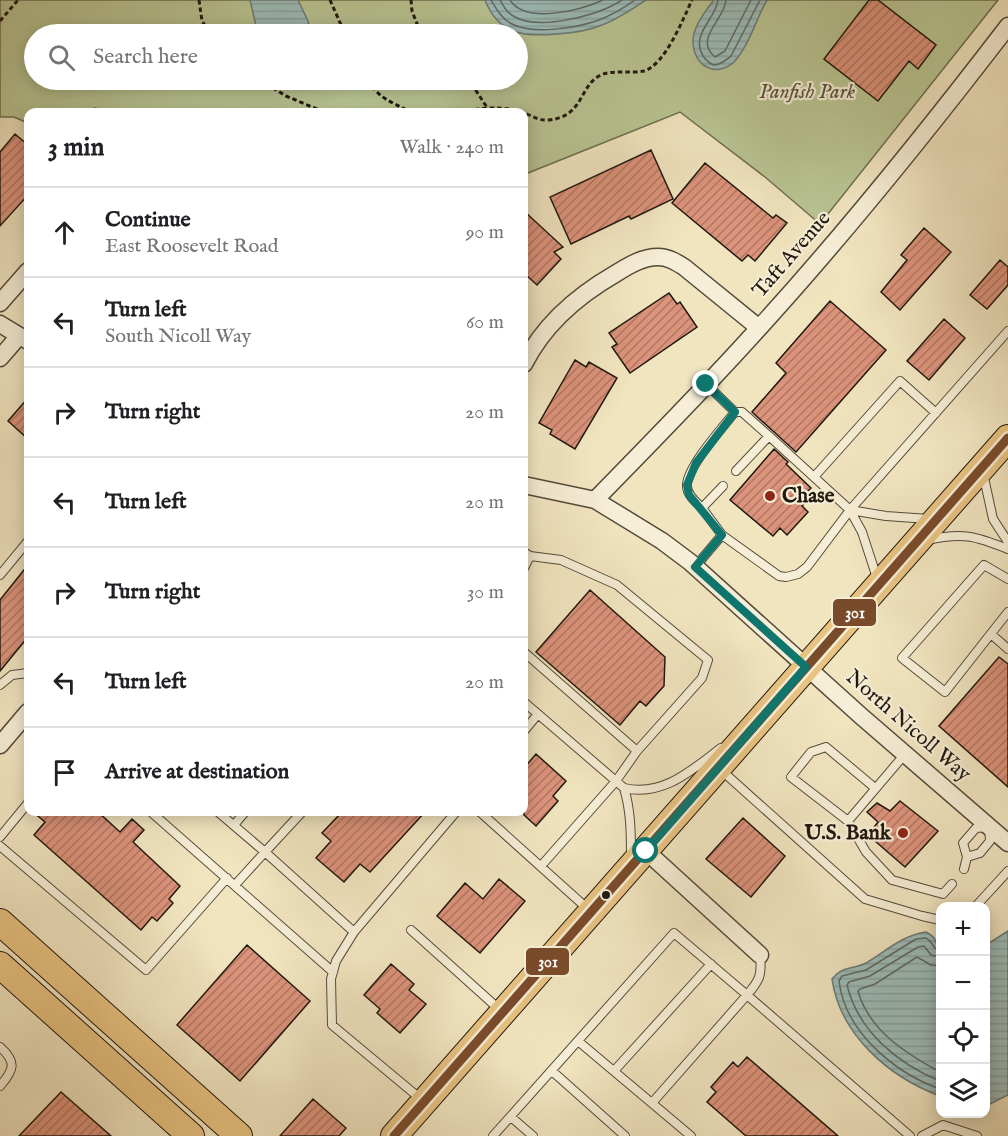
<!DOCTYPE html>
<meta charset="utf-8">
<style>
body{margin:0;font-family:"IM FELL English",serif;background:#f6f6f6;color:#202124}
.controls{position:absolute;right:18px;bottom:18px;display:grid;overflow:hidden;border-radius:12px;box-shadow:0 3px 15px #0003}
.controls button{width:54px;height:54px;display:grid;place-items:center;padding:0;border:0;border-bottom:2px solid #e0e0e0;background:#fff;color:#202124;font:30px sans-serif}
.stop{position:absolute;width:18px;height:18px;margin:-14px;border:4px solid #0f766e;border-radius:50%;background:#fff}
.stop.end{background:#0f766e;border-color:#fff;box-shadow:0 2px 6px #0008}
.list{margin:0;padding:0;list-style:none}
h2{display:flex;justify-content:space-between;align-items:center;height:78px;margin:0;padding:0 24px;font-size:26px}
h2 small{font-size:20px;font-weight:400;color:#757577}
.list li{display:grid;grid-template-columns:39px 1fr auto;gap:18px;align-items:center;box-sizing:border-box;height:90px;padding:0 24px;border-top:2px solid #e0e0e0}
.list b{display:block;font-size:22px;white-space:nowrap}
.list p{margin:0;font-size:20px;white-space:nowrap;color:#757577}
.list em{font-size:20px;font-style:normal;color:#757577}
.icon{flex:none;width:33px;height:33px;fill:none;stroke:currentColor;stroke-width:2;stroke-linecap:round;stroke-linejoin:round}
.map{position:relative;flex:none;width:1008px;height:1136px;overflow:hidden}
.search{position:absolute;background:#fff;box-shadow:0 3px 15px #0003;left:24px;top:24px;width:504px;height:66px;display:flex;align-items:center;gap:15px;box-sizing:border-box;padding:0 21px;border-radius:33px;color:#757577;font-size:22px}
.panel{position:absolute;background:#fff;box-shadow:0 3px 15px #0003;left:24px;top:108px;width:504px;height:708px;border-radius:12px}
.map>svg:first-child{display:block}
.green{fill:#b9c593;stroke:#6c6e50;stroke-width:1.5;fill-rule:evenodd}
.water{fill:url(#water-rules);stroke:#6b7b76;stroke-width:1.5}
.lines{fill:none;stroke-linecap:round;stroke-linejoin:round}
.shore{stroke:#5e6a64;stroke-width:1.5}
.building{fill:url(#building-hatch);stroke:#20170e;stroke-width:1.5}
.service-casing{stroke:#544a3a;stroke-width:10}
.minor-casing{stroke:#544a3a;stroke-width:19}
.primary-casing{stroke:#20170e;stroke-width:28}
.path{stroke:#20170e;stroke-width:3;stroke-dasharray:4.5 3;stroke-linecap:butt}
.service{stroke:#f6eed6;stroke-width:8}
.minor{stroke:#f6eed6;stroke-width:16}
.primary{stroke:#e8c280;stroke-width:26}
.bus-1-casing{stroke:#f6eed6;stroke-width:14}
.bus-1{stroke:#7a4b2a;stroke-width:9}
.route{stroke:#0f766e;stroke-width:8}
.poi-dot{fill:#8f2418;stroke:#f6eed6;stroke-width:2}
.bus-dot{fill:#20170e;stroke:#f6eed6;stroke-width:2}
.labels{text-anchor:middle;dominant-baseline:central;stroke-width:4.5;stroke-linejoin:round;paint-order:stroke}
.park-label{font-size:21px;font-style:italic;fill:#56543d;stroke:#f6eed6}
.street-label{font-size:21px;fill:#20170e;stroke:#f6eed6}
.poi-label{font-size:21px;font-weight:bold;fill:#20170e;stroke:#f6eed6;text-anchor:start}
.line-badge{stroke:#f6eed6;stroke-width:2}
.badge-label{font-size:16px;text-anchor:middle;font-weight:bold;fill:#fff}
</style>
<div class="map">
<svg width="1008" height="1136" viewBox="0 0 1008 1136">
<defs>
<pattern id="water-rules" width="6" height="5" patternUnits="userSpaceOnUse" patternTransform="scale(1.5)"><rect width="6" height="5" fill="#9dbdbb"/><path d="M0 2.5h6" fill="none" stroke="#87a2a0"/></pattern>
<pattern id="building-hatch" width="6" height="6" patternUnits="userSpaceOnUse" patternTransform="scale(1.5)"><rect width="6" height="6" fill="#dc937b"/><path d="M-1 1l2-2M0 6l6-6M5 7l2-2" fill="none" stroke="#b27763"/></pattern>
</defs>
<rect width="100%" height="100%" fill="#f1e5c0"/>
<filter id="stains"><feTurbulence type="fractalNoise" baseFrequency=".00333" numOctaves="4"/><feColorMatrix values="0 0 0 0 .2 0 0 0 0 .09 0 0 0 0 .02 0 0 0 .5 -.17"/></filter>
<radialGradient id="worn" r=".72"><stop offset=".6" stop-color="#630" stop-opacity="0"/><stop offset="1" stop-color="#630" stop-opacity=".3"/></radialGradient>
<path class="green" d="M0,0H998L820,224L765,177L680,112L528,173L524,177V112H111L95,108L84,112H28V123L14,117H0ZM34,34H518V80H34Z"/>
<path class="water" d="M250,0H298L308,21L310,34H264L256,26Z
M485,0H646C632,9 618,19 602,25C588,31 572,33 557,34C523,37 499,35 485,0Z
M714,0H767C756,19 749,46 734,62C715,79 693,65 693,41C693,27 705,11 714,0Z
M1008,931V1095L986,1106V945Z
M926,932C938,938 936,944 940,956V1096C889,1077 840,1035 832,979C843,965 852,970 866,963C886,951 903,935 926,932Z"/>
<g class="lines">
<path class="shore" d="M491,0C497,10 502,19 512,24C533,35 577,28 599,20C612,15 624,8 635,0
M500,0C504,7 507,13 515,17C540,31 599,15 622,0
M510,0C526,25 581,10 603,0
M718,0C716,19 690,34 703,56C706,60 710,64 714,65C721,65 726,60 731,56L760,0
M726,0C725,19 693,39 715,57L725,51L751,0
M940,950L935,948L930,941L926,938L916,939L866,970L842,976L839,981C845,1032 895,1073 940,1089
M940,957L931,955L924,946L918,947L870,976L849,982L847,985C858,1031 898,1064 940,1081
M940,966L931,965L917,957L875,984L860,989L858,991C869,1031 907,1054 940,1072"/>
</g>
<path class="building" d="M869,0H878L936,45L918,69L909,61L878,101L824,59Z
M15,134L28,145V195L0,226V152Z
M651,150L673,199L631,219L629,216L571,244L550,197Z
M705,163L773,218L776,215L787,223L755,261L748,255L742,261L672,203Z
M524,211L563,247L554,252L561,259L537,285L524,273Z
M924,228L951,252L900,310L881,292L907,260L901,255Z
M1000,260L1008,267V285L987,309L970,295Z
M669,293L677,304L680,302L697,327L630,373L612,347L617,344L609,333Z
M830,301L886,350L796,452L752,412L786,373L776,363Z
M944,319L965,338L929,380L907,361Z
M575,360L586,367L589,362L617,378L575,449L550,434L552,430L539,423Z
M28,398V439L8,421Z
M774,449L788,462L786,464L811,488L805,494L809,498L802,506L808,512L787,535L780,528L773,536L730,500Z
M28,565V637L0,671V600Z
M590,590L665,657L664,686L646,706L640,701L620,725L536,652Z
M999,657L1008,664V787L939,726Z
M536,754L566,781L553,796L558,801L536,826L524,815V768Z
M900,801L938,831L905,867L868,835L878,822L867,812L877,803L890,811Z
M33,812H98L120,832L132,819L144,830L133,842L180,886L169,899L173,903L157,921L152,917L141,930L34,835L45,822Z
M342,812H425L370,872L360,864L344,882L316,858L331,841L322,833Z
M743,818L785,856L751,897L706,859Z
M499,879L525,901L480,953L437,916L465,883L483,899Z
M247,945L310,1001L240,1081L177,1025Z
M391,964L414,984L409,990L426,1004L400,1033L377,1013L380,1009L364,995Z
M747,1057L838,1136H746L707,1102L716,1092L711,1087L733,1062L738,1067Z
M61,1092L111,1136H19Z
M313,1099L346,1128L339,1136H280Z"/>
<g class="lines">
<defs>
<path id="service" d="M706,384L735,412H742L769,436L850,510L862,532L878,581
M736,471L769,436
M983,473L993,519L1008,542
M814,477L900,381L936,413
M723,486L702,508L722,535L779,576L786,577L798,574L807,567L850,510L1008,331
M702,508C696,502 687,495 687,486C686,468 723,427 735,412
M850,510L886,516L929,519
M927,540C963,532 975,536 1008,549
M524,552L530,556L524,568
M530,556L561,560L617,585L708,660L702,678L637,751L616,781L541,866
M695,567L722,535
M0,575L28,541
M1008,579L984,565L902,658L945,692L1008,612
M991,634L1008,649
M524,652L637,751
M0,685L12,675L28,673
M524,702L624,788C663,797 692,770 721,748
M524,731L538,714
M905,754L848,821L866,852L892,880L943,894L952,884
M721,770L865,899L922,916L940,920
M624,788C631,811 631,834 631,858
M151,812L333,972
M218,812L265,852L302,812
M480,812L589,910
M848,821L791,777L811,752L826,747L875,788
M234,825L245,812
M0,837L28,803
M0,846L146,970L227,878
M964,869L967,857L963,843L976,828L989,827L990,841L980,853L967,857
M235,885L265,852L354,932
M976,906L1008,871
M411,930L500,1010
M760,955C762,975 760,980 747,995L910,1136
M578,1041L691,1136
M0,1047C17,1062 14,1070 0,1086
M552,1071L625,1136
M614,1071L711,964
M422,1100L332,1025L331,979L336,961L354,932L456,812
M511,1117L533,1136
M493,1136L674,933L747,995L652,1103
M922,1136L943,1125L977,1136"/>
<path id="minor" d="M0,303L28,271
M0,324L28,341
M0,358L19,336
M524,364C544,324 577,296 615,274C628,266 642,257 658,257C668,257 676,262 684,267L759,328
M524,485L595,500L662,541L690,562L861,716L1008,843
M595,500C647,447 699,394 749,339C841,239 926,133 1008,26
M0,745L28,712
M646,851L760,955"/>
<path id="primary" d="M0,922L239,1136
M0,965L191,1136
M394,1136L1008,438"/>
</defs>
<use href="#service" class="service-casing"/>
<use href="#minor" class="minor-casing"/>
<use href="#primary" class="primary-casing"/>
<path class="path" d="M199,0L202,21L211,34
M330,0L345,34
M411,0L412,11L421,34
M0,21L18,0
M260,80L286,96L324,112
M368,80C380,100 391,101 410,112
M465,80L471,83L490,112
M460,112C480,108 499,106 519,111C530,114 537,121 549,120C584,116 579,87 599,76C611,69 631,74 644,71C665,65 683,19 692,0"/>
<use href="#service" class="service"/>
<use href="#minor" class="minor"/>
<use href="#primary" class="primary"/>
<defs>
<path id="bus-1" d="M394,1136L1008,438"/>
</defs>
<use href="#bus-1" class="bus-1-casing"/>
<use href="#bus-1" class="bus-1"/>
</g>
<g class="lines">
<path class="route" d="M646,851L806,667L695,567L722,535L689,495L687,485L696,463L735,412L706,384"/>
</g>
<g class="poi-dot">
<circle cx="770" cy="496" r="6"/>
<circle cx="903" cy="833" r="6"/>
</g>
<circle class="bus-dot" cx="606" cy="895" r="5"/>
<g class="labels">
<g class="park-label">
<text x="807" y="92">Panfish Park</text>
</g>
<g class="street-label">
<text transform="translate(792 255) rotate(-49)">Taft Avenue</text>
<text transform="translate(908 726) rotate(41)">North Nicoll Way</text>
</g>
<g class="poi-label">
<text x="782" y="496">Chase</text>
<text x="891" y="833" text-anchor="end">U.S. Bank</text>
</g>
</g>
<g class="line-badge">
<rect x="832" y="598" width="45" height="29" rx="6" fill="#7a4b2a"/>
<rect x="525" y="947" width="45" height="29" rx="6" fill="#7a4b2a"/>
</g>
<g class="badge-label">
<text x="855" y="618">301</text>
<text x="548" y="967">301</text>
</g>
<rect width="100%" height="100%" filter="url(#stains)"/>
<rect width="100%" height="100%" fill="url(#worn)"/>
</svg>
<div class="controls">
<button>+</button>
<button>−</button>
<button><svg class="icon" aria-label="locate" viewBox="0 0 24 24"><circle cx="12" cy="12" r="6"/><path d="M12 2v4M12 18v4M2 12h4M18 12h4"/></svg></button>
<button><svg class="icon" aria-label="layers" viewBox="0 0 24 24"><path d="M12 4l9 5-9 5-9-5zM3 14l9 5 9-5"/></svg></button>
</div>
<div class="stop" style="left:646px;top:851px"></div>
<div class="stop end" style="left:706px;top:384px"></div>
<div class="search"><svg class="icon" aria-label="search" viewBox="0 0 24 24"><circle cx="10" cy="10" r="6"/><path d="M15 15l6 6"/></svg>Search here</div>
<section class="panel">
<h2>3 min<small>Walk · 240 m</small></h2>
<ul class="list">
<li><svg class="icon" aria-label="ahead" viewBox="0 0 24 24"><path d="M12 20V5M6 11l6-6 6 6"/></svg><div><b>Continue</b><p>East Roosevelt Road</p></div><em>90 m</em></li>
<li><svg class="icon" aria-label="left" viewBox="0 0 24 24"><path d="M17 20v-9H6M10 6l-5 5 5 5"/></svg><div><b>Turn left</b><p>South Nicoll Way</p></div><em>60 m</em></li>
<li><svg class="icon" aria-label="right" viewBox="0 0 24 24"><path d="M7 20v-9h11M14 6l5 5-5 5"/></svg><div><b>Turn right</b></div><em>20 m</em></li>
<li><svg class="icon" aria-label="left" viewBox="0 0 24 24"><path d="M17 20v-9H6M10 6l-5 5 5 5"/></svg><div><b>Turn left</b></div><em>20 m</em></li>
<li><svg class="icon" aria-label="right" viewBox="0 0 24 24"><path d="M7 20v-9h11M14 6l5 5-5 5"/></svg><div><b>Turn right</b></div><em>30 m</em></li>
<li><svg class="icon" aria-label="left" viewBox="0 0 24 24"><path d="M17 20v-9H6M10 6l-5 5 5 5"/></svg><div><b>Turn left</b></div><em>20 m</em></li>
<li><svg class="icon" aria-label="arrive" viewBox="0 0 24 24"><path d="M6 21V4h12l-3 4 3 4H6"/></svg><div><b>Arrive at destination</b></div></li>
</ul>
</section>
</div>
